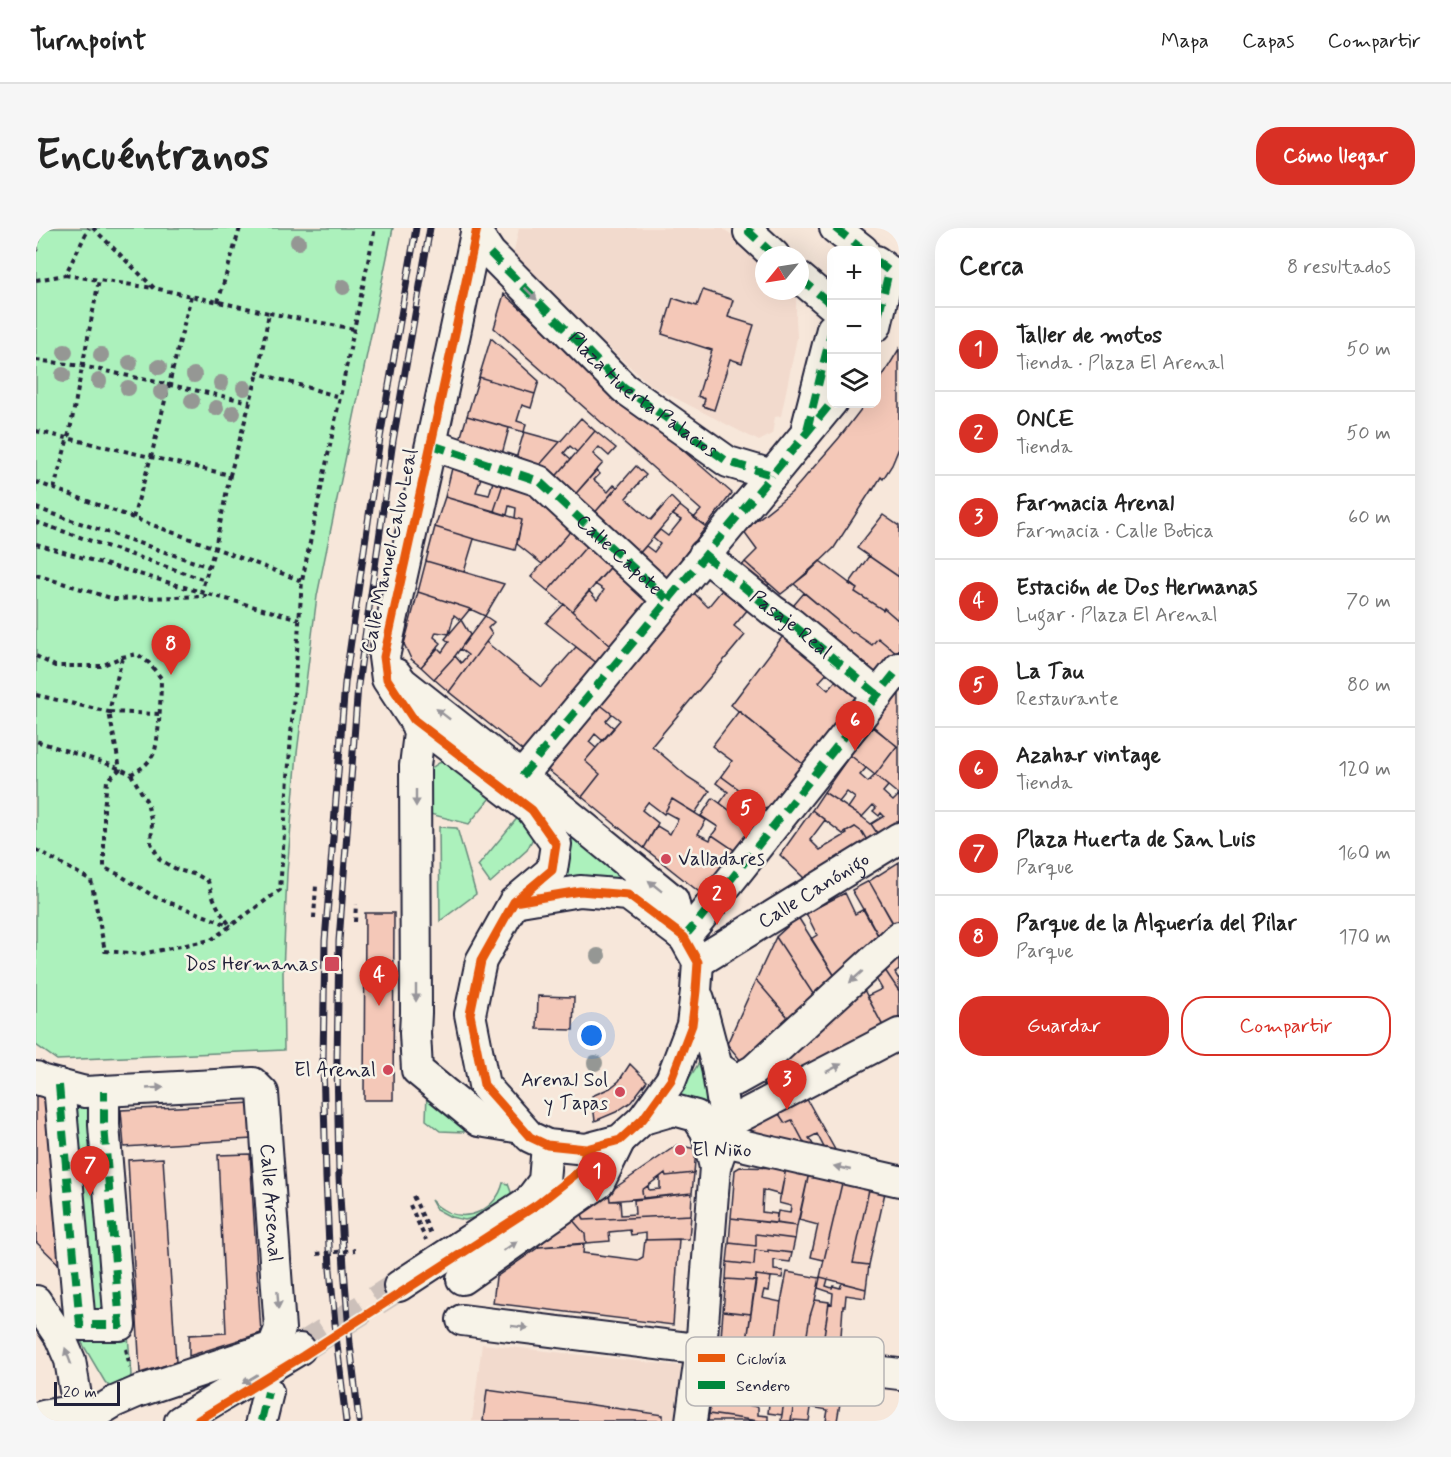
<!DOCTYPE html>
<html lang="es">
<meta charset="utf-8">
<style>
body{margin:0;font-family:Mynerve,sans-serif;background:#f6f6f6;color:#222}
.controls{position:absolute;right:18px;top:18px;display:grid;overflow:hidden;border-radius:12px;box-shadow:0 6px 24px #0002}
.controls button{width:54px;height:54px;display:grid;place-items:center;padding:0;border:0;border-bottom:2px solid #e0e0e0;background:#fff;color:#222;font:30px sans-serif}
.compass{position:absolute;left:719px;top:18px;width:54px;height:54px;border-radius:50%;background:#fff;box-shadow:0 6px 24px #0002;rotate:240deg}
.scale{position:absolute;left:18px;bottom:15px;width:66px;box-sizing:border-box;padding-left:6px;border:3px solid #22223b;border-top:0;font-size:16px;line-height:21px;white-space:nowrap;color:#22223b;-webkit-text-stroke:4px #f7f3e8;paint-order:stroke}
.you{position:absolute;left:556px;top:808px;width:21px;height:21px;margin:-15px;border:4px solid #fff;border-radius:50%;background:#1a73e8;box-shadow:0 0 0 9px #1a73e833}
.badge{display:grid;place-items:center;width:39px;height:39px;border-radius:50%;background:#d93025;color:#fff;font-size:20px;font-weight:700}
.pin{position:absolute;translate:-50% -50px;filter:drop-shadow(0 2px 3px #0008)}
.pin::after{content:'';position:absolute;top:32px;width:21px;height:18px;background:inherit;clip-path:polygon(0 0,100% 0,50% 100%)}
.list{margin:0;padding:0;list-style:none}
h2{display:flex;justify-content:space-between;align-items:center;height:78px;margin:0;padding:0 24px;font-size:26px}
h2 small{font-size:20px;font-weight:400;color:#767676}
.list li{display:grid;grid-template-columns:39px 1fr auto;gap:18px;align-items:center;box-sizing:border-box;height:84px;padding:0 24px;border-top:2px solid #e0e0e0}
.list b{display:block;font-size:22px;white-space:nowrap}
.list p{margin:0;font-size:20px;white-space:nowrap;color:#767676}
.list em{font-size:20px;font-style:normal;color:#767676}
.actions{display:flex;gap:12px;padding:18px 24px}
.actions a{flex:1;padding:14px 0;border:2px solid #d93025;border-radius:24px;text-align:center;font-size:21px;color:#d93025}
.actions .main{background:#d93025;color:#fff}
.icon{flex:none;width:33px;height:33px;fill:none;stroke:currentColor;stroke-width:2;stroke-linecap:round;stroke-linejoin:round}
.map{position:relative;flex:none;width:863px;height:1193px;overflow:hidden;border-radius:24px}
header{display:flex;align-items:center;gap:36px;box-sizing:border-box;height:84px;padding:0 30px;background:#fff;border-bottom:2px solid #e0e0e0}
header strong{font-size:28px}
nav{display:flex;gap:33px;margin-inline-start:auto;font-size:21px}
.intro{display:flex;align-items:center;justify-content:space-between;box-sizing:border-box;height:144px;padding:0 36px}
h1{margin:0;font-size:42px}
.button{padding:15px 27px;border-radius:24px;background:#d93025;color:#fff;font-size:21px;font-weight:700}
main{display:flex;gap:36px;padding:0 36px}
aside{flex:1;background:#fff;border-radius:24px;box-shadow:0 6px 24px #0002}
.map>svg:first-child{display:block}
.built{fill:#f2dacd}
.green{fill:#acf1bc;stroke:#678a7c;stroke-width:1.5}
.building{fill:#f4c8b8;stroke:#22223b;stroke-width:1.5}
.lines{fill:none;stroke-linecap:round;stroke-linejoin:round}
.minor-tunnel{stroke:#ccc0ba;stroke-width:30;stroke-dasharray:30 15;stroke-linecap:butt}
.minor-casing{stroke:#22223b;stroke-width:34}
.path{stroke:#22223b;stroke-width:4;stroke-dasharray:4.5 4.5;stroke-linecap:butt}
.minor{stroke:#f7f3e8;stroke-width:30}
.rail-casing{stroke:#22223b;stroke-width:7}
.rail{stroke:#f7f3e8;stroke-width:4.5;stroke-dasharray:14;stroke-linecap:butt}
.path-bridge{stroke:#22223b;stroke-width:4;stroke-dasharray:4.5 4.5;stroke-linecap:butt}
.quiet{stroke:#00873e;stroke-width:8;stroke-dasharray:15 8;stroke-linecap:butt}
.cycleway-casing{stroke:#f7f3e8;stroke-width:13}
.cycleway{stroke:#e8590c;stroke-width:9}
.tree{fill:#959794}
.oneway{fill:#97959a}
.poi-dot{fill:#d1495b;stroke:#f7f3e8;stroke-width:2}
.labels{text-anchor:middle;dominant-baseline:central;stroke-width:5;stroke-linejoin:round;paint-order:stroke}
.street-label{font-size:20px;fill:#22223b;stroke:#f7f3e8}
.poi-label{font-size:20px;fill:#22223b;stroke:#f7f3e8;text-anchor:end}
.key{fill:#f7f3e8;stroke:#b7b4b4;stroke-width:1.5}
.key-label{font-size:16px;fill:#22223b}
</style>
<header>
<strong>Turnpoint</strong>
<nav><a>Mapa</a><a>Capas</a><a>Compartir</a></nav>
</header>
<div class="intro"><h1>Encuéntranos</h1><a class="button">Cómo llegar</a></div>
<main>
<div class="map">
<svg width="863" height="1193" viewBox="0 0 863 1193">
<rect width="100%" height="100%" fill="#f7e7da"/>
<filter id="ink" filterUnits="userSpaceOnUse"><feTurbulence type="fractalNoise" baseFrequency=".0167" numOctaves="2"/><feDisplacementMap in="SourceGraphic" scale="12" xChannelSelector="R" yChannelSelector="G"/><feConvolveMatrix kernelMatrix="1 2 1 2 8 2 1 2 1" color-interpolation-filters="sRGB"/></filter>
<g filter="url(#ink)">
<path class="built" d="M483,0H686L716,21L728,32V63H757L760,67V90L761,110L745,188L739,189L736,206L723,213L614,157L476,32Z
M446,1116L645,1138L638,1193H436Z"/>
<path class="green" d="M0,0H357L281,368L261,525L251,645L247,745L248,822L21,832L0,817Z
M418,532L458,565L433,596L390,585L388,545L403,535Z
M483,588L499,606L491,622L454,655L442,638Z
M403,599L421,600L440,666L404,693Z
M522,599L529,600L601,652L561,650L522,655C537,633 537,621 522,599Z
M668,824L679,892L633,871C649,856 659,845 668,824Z
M391,865L428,895V904L404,903L390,892Z
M48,877L76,887L95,1147L92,1155L84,1159H74L69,1154L46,1115L34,1083L32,882Z
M467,955L472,956L475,964V968L447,987L429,992L415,989L400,981L395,972C398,975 402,979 406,981C430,997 461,981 467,955Z"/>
<path class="building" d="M667,62L697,72L692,89L718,97L706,135L694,131L678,182L667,178L669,171L662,168L676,122L626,106L637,70L661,78Z
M468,66L696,265L670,299L658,290L665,282L458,100Z
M455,110L503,153L499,166L443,149Z
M863,121V220L856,237L847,251L845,249L837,262L836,261L798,320L772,345L745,366L709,334L721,322L707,303L755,265L764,255L803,210L829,176H840V159Z
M443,149L499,166L495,180L486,177L481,193L490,196L488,204L431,188Z
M431,188L473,200L465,230L422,218Z
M545,190L559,203L541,224L534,218L528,225L535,231L516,253L501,240Z
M559,203L580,220L573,228L563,219L557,226L567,235L536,270L516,253Z
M488,204L524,214L501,240L479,234Z
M417,236L447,244L440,264L453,267L458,250L468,253L458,283L409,269Z
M600,238L610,247L590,270L615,292L635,269L644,278L601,328L556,288Z
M560,242L564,246L558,252L572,264L578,257L581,259L556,288L536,270Z
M468,253L496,261L539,298L506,336L481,316L486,292L479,290L480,280L473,278L471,287L458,283Z
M409,269L486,292L479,322L438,311L399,299Z
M644,278L670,299L629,353L601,328L610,318L618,324L624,316L617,310L624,302L632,308L645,292L637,287Z
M847,287L863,298V349L821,320Z
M539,298L555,313L512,363L495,349Z
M399,299L438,311L428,344L390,333Z
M555,313L580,333L536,383L512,363Z
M833,328L863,349V393L848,380L847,382L819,364L821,361L813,356Z
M390,333L428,344L468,356L449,388L434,381L382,364Z
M580,333L619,370L576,419L536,383L553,363L561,372L568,362L559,356Z
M784,333L821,361L819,364L847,382L848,380L863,393V422L860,425L842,410L836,417L817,404L816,405L758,356Z
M709,334L733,356L698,398L709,407L616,518L652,549L674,563L659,585L636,571L628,586L612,574L606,582L622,595L608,620L546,569L564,546L549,533L584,492L562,475L656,363L672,379Z
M382,364L434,381L425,392L418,387L413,406L400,404L398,409L405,415L385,439L375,431L368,416Z
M768,365L816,405L817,404L836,417L842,410L860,425L841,448L794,414L757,378Z
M528,376L576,419L562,436L510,395Z
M449,388L458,394L452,400L456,406L413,464L398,451L419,428L425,435L432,427L424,421Z
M425,392L434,407L419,428L398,451L385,439L402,420L406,424L413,414L409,411Z
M756,396L794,442L783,454L792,462L802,450L824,471L767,536L695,477Z
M450,414L505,459L540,419L562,436L488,524L413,464Z
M863,462V520L837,498Z
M562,475L576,486L570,493L578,500L567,513L559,506L553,514L560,520L549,533L564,546L546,569L508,539Z
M703,483L767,536L731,582L685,548L696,533L676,518Z
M837,499L861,518L839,547L814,527Z
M861,518L863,520V567L839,547Z
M814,527L830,540L824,547L832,554L839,547L852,558L847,564L857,573L863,567V595L843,608L835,596L848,588L845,585L843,588L837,583L840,580L837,577L826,589L812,580L819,570L811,564L803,574L788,564Z
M685,548L731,582L717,600L684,575L692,564L680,555Z
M788,564L826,589L835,596L843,608L832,614L826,604L819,599L807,606L776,582Z
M677,570L717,600L701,624L676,607L682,599L665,588Z
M636,571L670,592L662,606L674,612L676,607L701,624L667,667L608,620L621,598L634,606L642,591L629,584Z
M776,582L789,592L774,612L784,622L811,606L810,604L819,599L826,604L832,614L769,651L744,627Z
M863,634V698L860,700L833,653Z
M833,653L861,703L847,716L816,662Z
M809,665L819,686L828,681L847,716L804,756L775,711L781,707L770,685Z
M329,685H358L357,872H328Z
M762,689L804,756L781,772L740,709Z
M740,709L781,772L757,795L720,752Z
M860,726L863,732V742L859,745L862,750H863V763L847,739Z
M847,739L863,763V793L848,800L831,768L846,761L838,747Z
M720,752L757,795L711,840L691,816Z
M826,758L848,800L729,858L722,850Z
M502,768L538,769L537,802L501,801Z
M594,836L611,853L595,874L580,884L559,893L556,868L574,860L583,853Z
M0,855L18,870L32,1045L0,1014Z
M768,866L803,929L792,927L781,906L773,910L778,918L772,922L756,892L749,895L739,880Z
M216,875V911L88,919L85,882Z
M739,880L749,895L756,892L772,922L702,906Z
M641,917L660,921L658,945L630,948L629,945L606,962L607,970L574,973L573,964Z
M214,926L225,1105L153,1128V1107L190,1105L182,927Z
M127,930L140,1134L104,1145L92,932Z
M704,939L750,940L745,967L727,962L726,984L741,986L740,995L695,990L699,942Z
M750,940L773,945L761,998L740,995L742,983L754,985L755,978L743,975Z
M629,945L630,948L658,945L656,965L607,970L606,962L612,958L613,962L624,961V949Z
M773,945L807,951L788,1032L775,1029L782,997L763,992Z
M807,951L834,957L817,1035L833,1037L830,1061L784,1049Z
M834,957L850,960L833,1037L817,1035Z
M573,964L574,973H584L585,987L599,986L598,972L656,965L655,987L548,992L545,983Z
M545,983L548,992L655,987L653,1011L610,1012V1005L595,1007L594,1002L573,1004L574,1013L550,1015L549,1006L535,990Z
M535,990L549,1006L550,1015L503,1019L502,1017L507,1014L505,1011Z
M695,990L761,998L759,1011L720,1006V1018L693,1015Z
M720,1006L759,1011L756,1025L732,1022V1024L719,1022L718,1037L691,1034L693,1015L720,1018Z
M643,1011L637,1097L457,1075L460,1049L503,1019L548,1016L547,1025L602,1032L607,1029L609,1012Z
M719,1022L732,1024V1022L756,1025L754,1034L738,1032V1042L747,1043L746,1050L720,1047V1053L690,1051L691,1034L718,1037Z
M751,1044L784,1050L779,1072L774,1088L769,1119L739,1116L745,1074Z
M720,1047L735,1049L733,1063L728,1062L726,1070L745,1074L739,1116L711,1113Z
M784,1049L792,1051L790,1058L796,1060L797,1058L804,1060L806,1055L830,1061L829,1070L810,1067L809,1078H807L804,1123L786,1121L793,1075L796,1076L797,1065L782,1060Z
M690,1051L720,1053L715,1086L687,1083Z
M779,1072L793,1074L786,1121L769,1119L774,1088Z
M687,1083L715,1086L711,1113L685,1110Z
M737,1136L753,1139L746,1187L732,1185Z
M753,1139L764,1140L755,1193H745Z
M764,1140L781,1142L773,1193L755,1192Z
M781,1142L809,1146L801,1193H790L792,1182L775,1179Z
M451,1162L627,1187V1193H447Z
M676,1170L722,1179V1187L732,1188V1193H723L673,1186Z
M673,1186L723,1193H672Z"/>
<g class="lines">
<path class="minor-tunnel" d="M264,1121L363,1058"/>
<defs>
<g id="minor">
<path d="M441,0C412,144 379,286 348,429L351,451L378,492L496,582L520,616L516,642L478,674L445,733L434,786L448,857L494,909L511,917L550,921L584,912L607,891L635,852L656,797L660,763L662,734L648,709L592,667L544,663L478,674"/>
<path d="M715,0L713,4L738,27"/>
<path d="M799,0L827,22"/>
<path id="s1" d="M440,4L454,25L588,160L692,234L736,247L796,174"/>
<path d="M840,33L853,43L840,98"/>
<path d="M764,50L796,77"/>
<path d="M771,199L796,101"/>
<path id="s2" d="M396,217L503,253L631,371"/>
<path d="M668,327L736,382L756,396L842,467"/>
<path d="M360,446L366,454L509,567L637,672L645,707"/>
<path d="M378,492L383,505L379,538L380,785L379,805L381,842L443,893L485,900"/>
<path d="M486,548L736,247"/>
<path d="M648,709L662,693L863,440"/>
<path id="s3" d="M662,734L863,610"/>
<path d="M681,839L700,852L718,842L863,709"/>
<path id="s4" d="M0,849L4,852L49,864L217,855L227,865L244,1101L237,1119L101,1164L78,1174L53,1189"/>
<path d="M23,857L44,1097H84L68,897V863"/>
<path d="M607,891L638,882L660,888L670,903L679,939"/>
<path d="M690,896L863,806"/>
<path d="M688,913L863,953"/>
<path d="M426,1051L563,955L584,912"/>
<path d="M363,1058L493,973L508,953L511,917"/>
<path d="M0,1073L24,1109L34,1132L43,1186"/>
<path d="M426,1092L863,1146"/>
<path d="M0,1190C20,1184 40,1180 58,1193"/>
<path d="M144,1193L264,1121"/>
<path d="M225,1193L232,1164"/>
<path d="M655,1193L665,1122L679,939L688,913L690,896L681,839L663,771"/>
</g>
</defs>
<use href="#minor" class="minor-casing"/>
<path class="path" d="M57,0L118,60L233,85L222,145L304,169
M0,23L5,0
M29,47L117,60
M0,52L29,47L53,0
M182,74L204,0
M233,85L318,101
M0,132L46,138L214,174
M0,203L194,247L222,145
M194,247L179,320L266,353
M0,254L179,320L165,364
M18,261L34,202L63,52
M0,280L173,339
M97,290L115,229L155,68
M0,294L169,352
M0,316L165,364L263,391
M0,347L78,371L171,368
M0,428L19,438H65L86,429L101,426L113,435L125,450C125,464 123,518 117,527C111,537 105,541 95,546L75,537L0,513
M0,467L73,484L86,430
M123,486L73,484L84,541L71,553L68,581V640L82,646L119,669L195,698
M95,546L111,574L116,595L115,615L124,632L142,642L161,647L172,653C177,671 182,682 193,696
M0,622L55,652L69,723L105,726L175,712L244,662L266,353L339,0
M278,690L280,657
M319,694L320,676
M377,968L396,1008
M374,977L390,1012
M90,1121L94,1139"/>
<use href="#minor" class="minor"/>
<defs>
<path id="rail" d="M310,1193L301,1117L294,1041L290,950L287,833L289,713L309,455L344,210L380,0
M323,1193L314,1116L308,1040L303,949L301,833L303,713L322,457L357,213L394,0"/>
</defs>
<use href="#rail" class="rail-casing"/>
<use href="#rail" class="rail"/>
<path class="path-bridge" d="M281,1026L319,1022"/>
<g class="quiet">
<path d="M715,0L713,4L738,27"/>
<path d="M799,0L827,22"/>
<path d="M454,25L588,160L692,234L736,247L796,174"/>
<path d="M840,33L853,43L840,98"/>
<path d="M764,50L796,77"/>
<path d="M771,202L796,101"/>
<path d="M396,217L503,253L631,371"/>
<path id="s5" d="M668,327L736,382L756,396L842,467"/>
<path d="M486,548L736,247"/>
<path d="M648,709L662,693L863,440"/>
<path d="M23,857L44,1097H84L68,897V863"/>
<path d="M225,1193L232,1164"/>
</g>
<defs>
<path id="cycleway" d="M441,0C412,144 379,286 348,429L351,451L378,492L496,582L520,616L516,642L478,674L445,733L434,786L448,857L494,909L511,917L550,921L584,912L607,891L635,852L656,797L660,763L662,734L648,709L592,667L544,663L478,674
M161,1193L267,1128L502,976L546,941L550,921"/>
</defs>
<use href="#cycleway" class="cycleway-casing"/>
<use href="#cycleway" class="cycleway"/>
</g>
<g class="tree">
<circle cx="262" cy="14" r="8"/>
<circle cx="307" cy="59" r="8"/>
<circle cx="29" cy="124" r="8"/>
<circle cx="65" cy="127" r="8"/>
<circle cx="94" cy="135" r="8"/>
<circle cx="123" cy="139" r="8"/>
<circle cx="27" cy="147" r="8"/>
<circle cx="158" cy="147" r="8"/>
<circle cx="63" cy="153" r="8"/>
<circle cx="185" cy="155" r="8"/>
<circle cx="92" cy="160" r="8"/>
<circle cx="208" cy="160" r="8"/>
<circle cx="125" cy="164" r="8"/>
<circle cx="156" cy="173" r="8"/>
<circle cx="180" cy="180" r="8"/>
<circle cx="197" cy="185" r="8"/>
<circle cx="562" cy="728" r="8"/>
<circle cx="559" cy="835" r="8"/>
</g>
<defs><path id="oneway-solid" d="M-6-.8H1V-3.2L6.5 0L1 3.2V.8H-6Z" transform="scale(1.5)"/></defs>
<g class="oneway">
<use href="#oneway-solid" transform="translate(495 66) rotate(45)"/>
<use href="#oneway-solid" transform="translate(407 486) rotate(-142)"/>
<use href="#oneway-solid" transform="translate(380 570) rotate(90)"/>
<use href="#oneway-solid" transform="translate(619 658) rotate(-141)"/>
<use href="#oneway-solid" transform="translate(820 749) rotate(138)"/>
<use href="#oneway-solid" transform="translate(380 765) rotate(90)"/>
<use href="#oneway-solid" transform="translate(798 840) rotate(-27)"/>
<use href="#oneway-solid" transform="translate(119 860) rotate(-3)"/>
<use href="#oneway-solid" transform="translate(806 940) rotate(-167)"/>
<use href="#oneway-solid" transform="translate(474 1018) rotate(-35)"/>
<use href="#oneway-solid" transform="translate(242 1072) rotate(86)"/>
<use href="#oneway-solid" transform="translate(484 1099) rotate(7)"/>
<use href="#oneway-solid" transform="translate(32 1128) rotate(-110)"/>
<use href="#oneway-solid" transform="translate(214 1151) rotate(149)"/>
</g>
</g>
<g class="poi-dot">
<circle cx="630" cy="631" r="6"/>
<rect x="288" y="728" width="16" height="16" rx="3"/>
<circle cx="352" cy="842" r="6"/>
<circle cx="584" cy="864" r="6"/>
<circle cx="644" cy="922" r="6"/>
</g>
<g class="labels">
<g class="street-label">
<text stroke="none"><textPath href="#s1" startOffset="234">Plaza Huerta Palacios</textPath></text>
<text transform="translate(354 323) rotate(-78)">Calle Manuel Calvo Leal</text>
<text stroke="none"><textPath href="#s2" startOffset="222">Calle Capote</textPath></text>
<text stroke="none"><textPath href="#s5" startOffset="111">Pasaje Real</textPath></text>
<text stroke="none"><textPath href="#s3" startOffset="136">Calle Canónigo</textPath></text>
<text stroke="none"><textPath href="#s4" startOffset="344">Calle Arsenal</textPath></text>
</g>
<g class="poi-label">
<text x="642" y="631" text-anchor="start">Valladares</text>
<text x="282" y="736">Dos Hermanas</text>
<text x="340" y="842">El Arenal</text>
<text x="572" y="852">Arenal Sol<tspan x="572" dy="23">y Tapas</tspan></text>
<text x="656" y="922" text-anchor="start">El Niño</text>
</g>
</g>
<rect x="650" y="1109" width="198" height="69" rx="9" class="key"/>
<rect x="662" y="1126" width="27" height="8" fill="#e8590c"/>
<rect x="662" y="1153" width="27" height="8" fill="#00873e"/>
<g class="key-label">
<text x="700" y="1136">Ciclovía</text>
<text x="700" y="1163">Sendero</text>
</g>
</svg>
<div class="controls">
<button>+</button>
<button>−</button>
<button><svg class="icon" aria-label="layers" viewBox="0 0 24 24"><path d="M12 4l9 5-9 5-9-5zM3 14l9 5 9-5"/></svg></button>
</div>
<svg class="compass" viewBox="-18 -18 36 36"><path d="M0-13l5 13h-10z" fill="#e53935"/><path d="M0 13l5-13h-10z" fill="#767676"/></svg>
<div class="scale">20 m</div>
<div class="you"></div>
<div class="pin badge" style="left:561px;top:974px">1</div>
<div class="pin badge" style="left:681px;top:697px">2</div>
<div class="pin badge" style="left:751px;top:882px">3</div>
<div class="pin badge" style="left:343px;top:778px">4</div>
<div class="pin badge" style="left:710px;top:611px">5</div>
<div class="pin badge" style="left:819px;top:523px">6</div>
<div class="pin badge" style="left:54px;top:968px">7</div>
<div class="pin badge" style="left:135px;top:447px">8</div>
</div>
<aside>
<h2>Cerca<small>8 resultados</small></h2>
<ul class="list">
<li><span class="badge">1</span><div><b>Taller de motos</b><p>Tienda · Plaza El Arenal</p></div><em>50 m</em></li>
<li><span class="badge">2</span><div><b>ONCE</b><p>Tienda</p></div><em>50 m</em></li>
<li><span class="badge">3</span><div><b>Farmacia Arenal</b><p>Farmacia · Calle Botica</p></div><em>60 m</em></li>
<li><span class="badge">4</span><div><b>Estación de Dos Hermanas</b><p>Lugar · Plaza El Arenal</p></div><em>70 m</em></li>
<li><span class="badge">5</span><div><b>La Tau</b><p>Restaurante</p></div><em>80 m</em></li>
<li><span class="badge">6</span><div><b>Azahar vintage</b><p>Tienda</p></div><em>120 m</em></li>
<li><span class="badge">7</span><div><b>Plaza Huerta de San Luis</b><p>Parque</p></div><em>160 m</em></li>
<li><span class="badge">8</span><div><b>Parque de la Alquería del Pilar</b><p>Parque</p></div><em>170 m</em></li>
</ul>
<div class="actions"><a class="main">Guardar</a><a>Compartir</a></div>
</aside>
</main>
